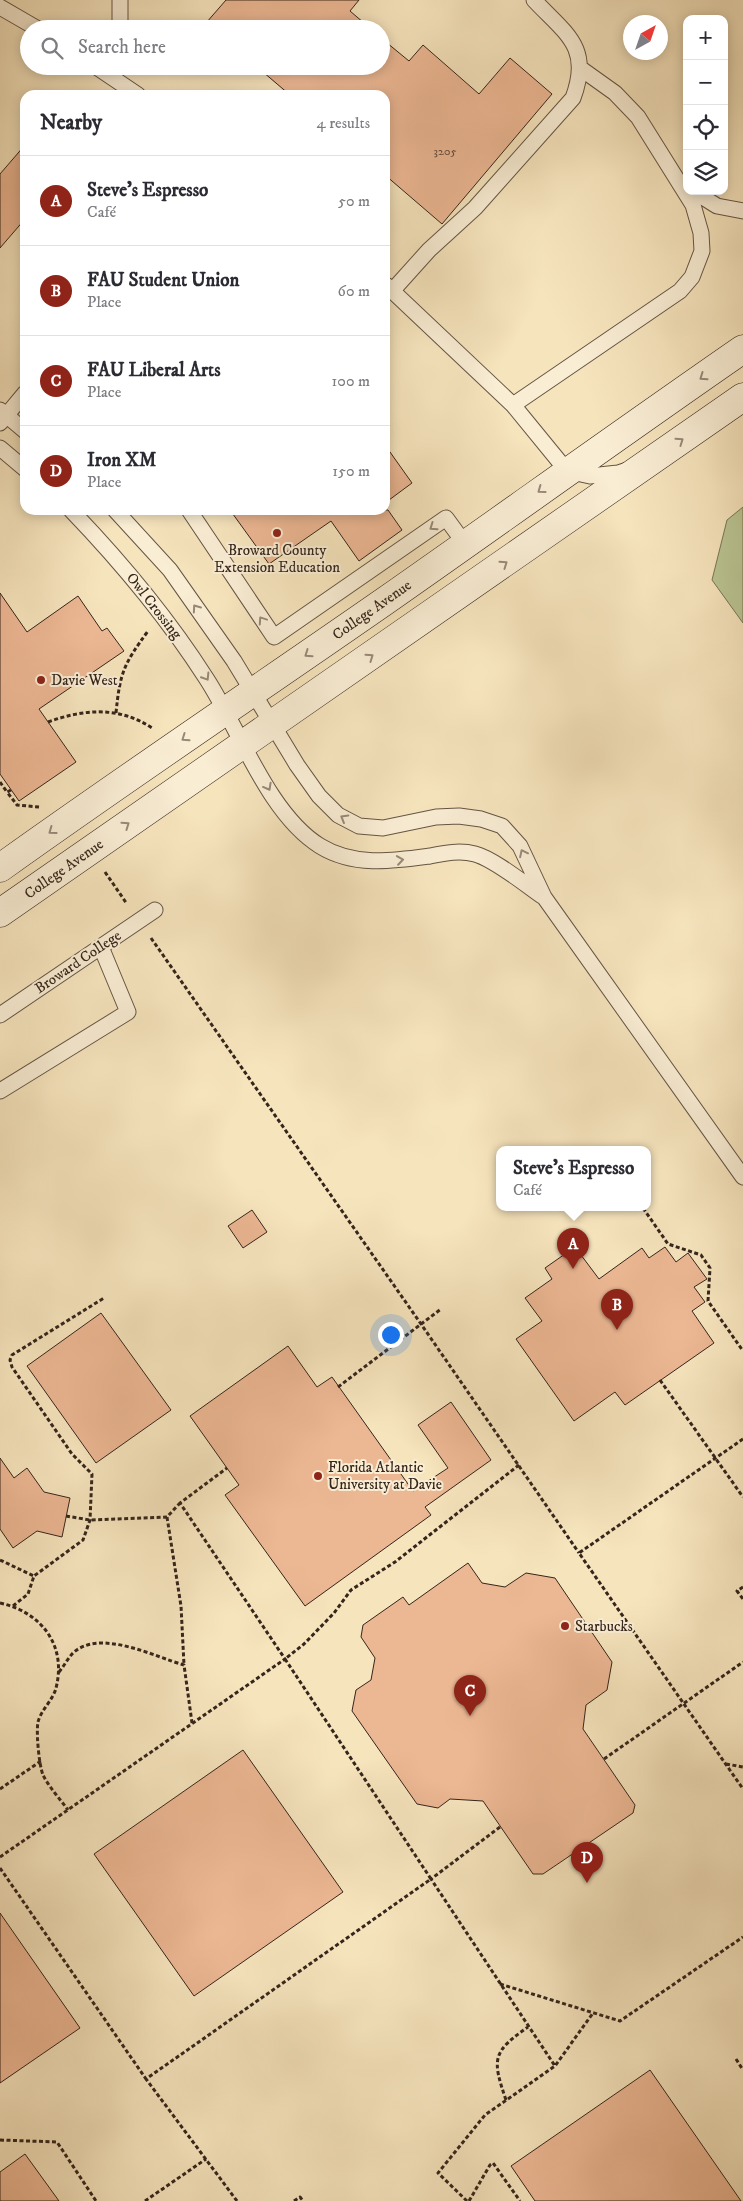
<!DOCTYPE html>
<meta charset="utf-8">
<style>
body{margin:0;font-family:"IM FELL DW Pica",serif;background:#f2f2f3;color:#2b2b33}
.controls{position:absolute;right:15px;top:15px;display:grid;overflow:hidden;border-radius:10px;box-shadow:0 2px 12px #0003}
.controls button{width:45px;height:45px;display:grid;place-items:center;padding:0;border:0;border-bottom:1px solid #e1e1e2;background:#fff;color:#2b2b33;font:25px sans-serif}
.compass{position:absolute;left:623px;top:15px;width:45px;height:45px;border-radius:50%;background:#fff;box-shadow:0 2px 12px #0003;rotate:40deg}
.you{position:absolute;left:390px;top:1334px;width:18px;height:18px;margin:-12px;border:4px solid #fff;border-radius:50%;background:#1a73e8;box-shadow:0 0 0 8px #1a73e833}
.badge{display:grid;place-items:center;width:32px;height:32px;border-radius:50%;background:#8f2418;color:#fff;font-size:16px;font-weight:700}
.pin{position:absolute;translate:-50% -41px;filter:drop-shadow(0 1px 2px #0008)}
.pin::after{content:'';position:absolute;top:26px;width:18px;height:15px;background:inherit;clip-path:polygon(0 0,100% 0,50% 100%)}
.popup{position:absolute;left:496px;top:1146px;width:155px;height:65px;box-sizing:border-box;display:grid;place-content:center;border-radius:10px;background:#fff;filter:drop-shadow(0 1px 4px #0005);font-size:16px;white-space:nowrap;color:#7c7c81}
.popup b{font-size:19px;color:#2b2b33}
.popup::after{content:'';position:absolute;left:50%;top:100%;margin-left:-10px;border:10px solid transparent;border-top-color:#fff}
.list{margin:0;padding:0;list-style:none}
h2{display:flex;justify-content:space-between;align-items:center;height:65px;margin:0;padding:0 20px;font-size:21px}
h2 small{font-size:16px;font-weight:400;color:#7c7c81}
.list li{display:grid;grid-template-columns:32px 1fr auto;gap:15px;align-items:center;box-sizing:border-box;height:90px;padding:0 20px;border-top:1px solid #e1e1e2}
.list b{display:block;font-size:19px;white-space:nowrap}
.list p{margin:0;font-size:16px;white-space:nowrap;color:#7c7c81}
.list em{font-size:16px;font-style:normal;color:#7c7c81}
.icon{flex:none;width:28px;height:28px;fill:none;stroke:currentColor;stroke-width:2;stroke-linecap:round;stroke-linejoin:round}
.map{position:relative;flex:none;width:743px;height:2201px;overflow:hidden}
.search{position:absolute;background:#fff;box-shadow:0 2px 12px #0003;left:20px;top:20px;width:370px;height:55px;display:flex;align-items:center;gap:12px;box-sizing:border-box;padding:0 18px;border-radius:28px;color:#7c7c81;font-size:19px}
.panel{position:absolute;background:#fff;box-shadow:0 2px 12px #0003;left:20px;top:90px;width:370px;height:425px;border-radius:15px}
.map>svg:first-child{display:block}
.green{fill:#bac593;stroke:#787557}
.building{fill:#ecb793;stroke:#35251b}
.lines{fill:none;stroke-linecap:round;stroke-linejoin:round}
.lane-casing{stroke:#655544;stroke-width:17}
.secondary-casing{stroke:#35251b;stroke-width:29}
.path{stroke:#35251b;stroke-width:3;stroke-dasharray:4 2.5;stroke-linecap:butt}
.lane{stroke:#f9edd4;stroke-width:15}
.secondary{stroke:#f9edd4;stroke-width:28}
.oneway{stroke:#978978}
.poi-dot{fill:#8f2418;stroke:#f9edd4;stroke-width:2}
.labels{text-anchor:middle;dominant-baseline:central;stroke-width:4;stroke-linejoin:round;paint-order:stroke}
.number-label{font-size:12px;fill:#634a39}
.poi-label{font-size:15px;fill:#35251b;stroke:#f9edd4;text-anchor:start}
.street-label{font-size:15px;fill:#35251b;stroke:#f9edd4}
</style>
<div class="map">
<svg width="743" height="2201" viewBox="0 0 743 2201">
<rect width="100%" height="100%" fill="#f6e4bd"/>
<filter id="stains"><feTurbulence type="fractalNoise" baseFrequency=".004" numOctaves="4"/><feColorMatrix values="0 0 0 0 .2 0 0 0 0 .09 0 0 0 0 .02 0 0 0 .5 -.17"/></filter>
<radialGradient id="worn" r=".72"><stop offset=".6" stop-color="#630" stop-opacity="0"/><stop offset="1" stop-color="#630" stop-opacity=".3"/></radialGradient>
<path class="green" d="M743,507V623L712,580L727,520Z"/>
<path class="building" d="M226,0H359L350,11L371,29H212L206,23Z
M381,38L409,61L423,45L479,94L510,58L552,94L442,224L385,175V95H290L256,66H381Z
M25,145V219L0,248V174Z
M385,445L412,483L385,503Z
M230,510H388L402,530L359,561L331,521L269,564Z
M0,593L27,632L78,596L102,631L107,628L124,651L39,709L76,762L19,801L0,774Z
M252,1210L267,1232L243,1248L228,1226Z
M575,1247L599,1279L642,1248L649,1258L665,1247L676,1262L688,1253L707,1279L694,1287L705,1302L692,1311L714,1343L625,1405L615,1392L574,1421L516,1339L542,1321L525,1298L552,1279L545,1268Z
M101,1313L171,1410L96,1463L27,1366Z
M288,1346L317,1387L332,1377L413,1491L448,1468L418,1425L451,1402L491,1460L425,1507L431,1515L305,1606L225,1495L239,1485L190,1416Z
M0,1458L14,1478L27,1468L44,1492L70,1498L62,1537L37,1531L13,1548L0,1529Z
M468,1563L482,1583L505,1587L526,1573L555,1578L612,1662L607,1690L586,1705L583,1729L635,1805L633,1813L543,1874H533L483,1801L450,1799L438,1808L417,1804L352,1711L356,1690L371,1680L375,1658L361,1637L363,1625L403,1597L409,1605Z
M243,1750L343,1892L194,1996L94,1854Z
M0,1913L80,2028L0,2083Z
M650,2070L741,2201H535L511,2166Z
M25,2154L59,2201H0V2172Z"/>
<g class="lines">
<defs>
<path id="lane" d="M0,7L38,29
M120,29V0
M95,66L138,95
M693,191L717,206L743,211
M386,285L513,405L567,471L590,476L618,473L627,470
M393,290L429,250L475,208L573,98C592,47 566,34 534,0
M513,405L680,291L692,277L702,251L701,233L693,205L638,117L615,93L580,68
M0,410L25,431
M0,423L25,393
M0,448L25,469
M71,510C121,562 167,617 206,678C239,728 268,814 320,846C354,867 393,861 430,856C445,853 460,850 475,854C494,859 526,885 542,896
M115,510L170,570L234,661L297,765L319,796L338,815L359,826L383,828L436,817L459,816L481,819L502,826L520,846L544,897L743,1177
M189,510L274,637L446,518L465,544
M0,1015L155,910
M0,1091L128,1012L101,947"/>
<path id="secondary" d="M0,868C127,777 257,690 385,601C505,517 623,432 743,349
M0,913L743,397"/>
</defs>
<use href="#lane" class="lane-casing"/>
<use href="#secondary" class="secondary-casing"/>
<path class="path" d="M116,713C120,672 124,664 148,631
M48,722C84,709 119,706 152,728
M0,782L7,792
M11,790L7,792L17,805L39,807
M105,872L127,904
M151,938L421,1324L579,1553
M643,1208L668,1244L701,1255L710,1268L708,1301L743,1351
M660,1380L743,1497
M338,1387L441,1309
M743,1439L579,1553L743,1789
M66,1516L90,1520L167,1517L180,1503
M167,1517L181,1606L184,1665
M0,1560L34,1576
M743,1587L737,1591L743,1599
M0,1603C41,1612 67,1645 56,1688C53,1700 41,1710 38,1722C36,1733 39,1765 43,1775C49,1787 60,1799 68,1810
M13,1606L28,1594L34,1576L83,1540L90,1520L92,1474L72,1454L12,1367L10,1360L12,1355L104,1298
M59,1672C64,1666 68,1658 73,1653C100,1628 155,1657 184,1665L192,1723
M604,1759L743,1662
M726,1764L743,1767
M0,1789L41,1761
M500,1827L431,1879L555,2066
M0,1857L285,1659L180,1503L227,1468
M0,1868L146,2079
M500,1984L620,2021L743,1937
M736,2059L743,2070
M506,2100C492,2059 492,2052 528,2027
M0,2140L57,2142L96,2201
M145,2201L206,2159
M237,2201L146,2079L431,1879L285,1659L304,1644L334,1613L351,1590L395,1562L519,1465
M294,2201L300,2197L303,2201
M467,2201L438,2173L485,2115L555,2066L593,2013
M469,2201L490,2165L493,2163L520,2201"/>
<use href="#lane" class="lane"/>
<use href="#secondary" class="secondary"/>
</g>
<defs><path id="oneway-chevron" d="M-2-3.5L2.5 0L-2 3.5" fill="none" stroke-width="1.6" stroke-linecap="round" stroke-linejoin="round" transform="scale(1.25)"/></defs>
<g class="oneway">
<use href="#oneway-chevron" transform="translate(703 377) rotate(145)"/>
<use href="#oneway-chevron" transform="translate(680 441) rotate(-35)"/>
<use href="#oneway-chevron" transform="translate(541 490) rotate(144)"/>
<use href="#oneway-chevron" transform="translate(433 527) rotate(145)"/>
<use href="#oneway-chevron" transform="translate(504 564) rotate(-35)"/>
<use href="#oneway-chevron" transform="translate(196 608) rotate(-125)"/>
<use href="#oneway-chevron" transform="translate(262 620) rotate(-124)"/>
<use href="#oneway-chevron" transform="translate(308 654) rotate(145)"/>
<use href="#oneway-chevron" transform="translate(370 657) rotate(-35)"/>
<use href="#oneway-chevron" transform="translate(206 677) rotate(58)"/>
<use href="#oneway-chevron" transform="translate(185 738) rotate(145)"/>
<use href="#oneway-chevron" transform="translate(268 787) rotate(61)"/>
<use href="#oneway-chevron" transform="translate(344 818) rotate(-150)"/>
<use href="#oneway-chevron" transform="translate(126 825) rotate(-35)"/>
<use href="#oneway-chevron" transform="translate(52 831) rotate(144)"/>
<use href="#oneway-chevron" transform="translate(523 853) rotate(-116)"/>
<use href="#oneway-chevron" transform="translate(400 860) rotate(-8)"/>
</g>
<g class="poi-dot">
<circle cx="277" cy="533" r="5"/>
<circle cx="41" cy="680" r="5"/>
<circle cx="318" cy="1476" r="5"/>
<circle cx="565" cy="1626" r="5"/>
</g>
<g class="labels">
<g class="number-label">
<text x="445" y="151">3205</text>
</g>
<g class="poi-label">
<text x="277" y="550" text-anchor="middle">Broward County<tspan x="277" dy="17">Extension Education</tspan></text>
<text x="51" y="680">Davie West</text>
<text x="328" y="1467">Florida Atlantic<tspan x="328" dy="17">University at Davie</tspan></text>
<text x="575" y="1626">Starbucks</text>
</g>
<g class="street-label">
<text transform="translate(154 606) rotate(52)">Owl Crossing</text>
<text transform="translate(372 610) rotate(-35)">College Avenue</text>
<text transform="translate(64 869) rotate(-35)">College Avenue</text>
<text transform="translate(78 962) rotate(-34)">Broward College</text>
</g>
</g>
<rect width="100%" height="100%" filter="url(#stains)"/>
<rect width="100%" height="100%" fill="url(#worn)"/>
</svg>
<div class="controls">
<button>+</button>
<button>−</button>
<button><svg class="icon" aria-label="locate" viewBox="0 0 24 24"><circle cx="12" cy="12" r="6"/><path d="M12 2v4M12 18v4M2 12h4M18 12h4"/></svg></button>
<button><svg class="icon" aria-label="layers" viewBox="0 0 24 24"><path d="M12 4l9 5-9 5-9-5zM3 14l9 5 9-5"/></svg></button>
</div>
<svg class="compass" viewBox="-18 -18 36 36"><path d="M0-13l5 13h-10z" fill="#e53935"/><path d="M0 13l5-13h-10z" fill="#7c7c81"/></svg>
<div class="you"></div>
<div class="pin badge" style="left:573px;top:1269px">A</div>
<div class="popup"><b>Steve's Espresso</b>Café</div>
<div class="pin badge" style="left:617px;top:1330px">B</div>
<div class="pin badge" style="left:470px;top:1716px">C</div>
<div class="pin badge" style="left:587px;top:1883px">D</div>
<div class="search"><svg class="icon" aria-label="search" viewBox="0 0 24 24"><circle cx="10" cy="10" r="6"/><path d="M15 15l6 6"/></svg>Search here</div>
<section class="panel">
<h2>Nearby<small>4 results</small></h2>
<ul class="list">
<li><span class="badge">A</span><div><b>Steve's Espresso</b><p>Café</p></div><em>50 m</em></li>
<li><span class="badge">B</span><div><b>FAU Student Union</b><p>Place</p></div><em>60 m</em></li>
<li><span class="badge">C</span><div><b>FAU Liberal Arts</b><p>Place</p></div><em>100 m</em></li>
<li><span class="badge">D</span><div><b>Iron XM</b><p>Place</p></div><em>150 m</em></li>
</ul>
</section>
</div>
